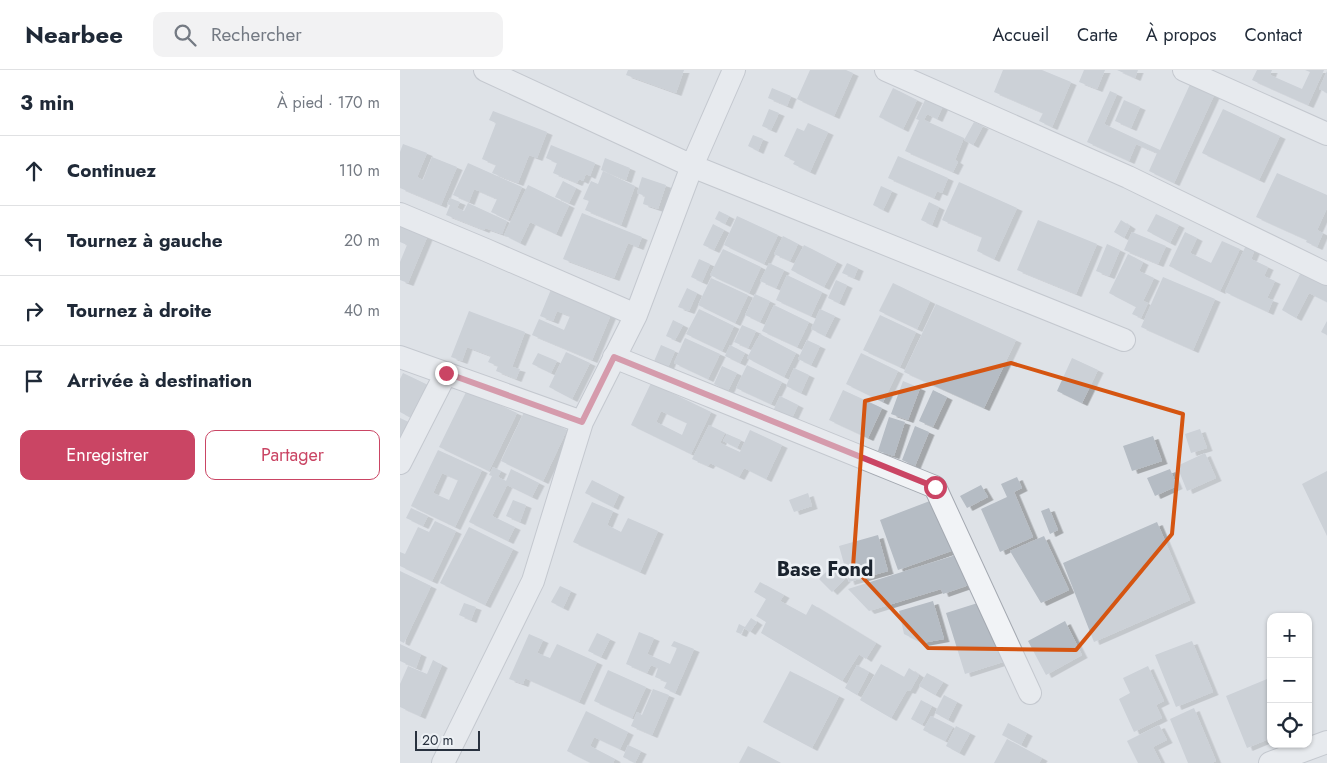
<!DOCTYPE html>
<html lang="fr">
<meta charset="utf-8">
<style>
body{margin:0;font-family:Jost,sans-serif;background:#f2f2f3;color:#1f2937}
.controls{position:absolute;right:15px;bottom:15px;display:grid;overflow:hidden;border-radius:10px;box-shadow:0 1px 4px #0004}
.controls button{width:45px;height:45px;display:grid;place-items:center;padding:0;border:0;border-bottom:1px solid #e0e1e3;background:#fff;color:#1f2937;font:25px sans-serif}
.scale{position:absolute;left:15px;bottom:12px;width:65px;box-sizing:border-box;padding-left:5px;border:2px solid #28313e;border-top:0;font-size:14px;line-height:18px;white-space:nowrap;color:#28313e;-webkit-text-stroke:4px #edf1f5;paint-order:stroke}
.stop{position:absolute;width:15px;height:15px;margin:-11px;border:4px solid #ca4564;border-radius:50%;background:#fff}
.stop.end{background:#ca4564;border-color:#fff;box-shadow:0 1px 5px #0008}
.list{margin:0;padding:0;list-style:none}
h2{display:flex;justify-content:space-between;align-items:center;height:65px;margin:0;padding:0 20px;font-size:21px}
h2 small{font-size:16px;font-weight:400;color:#747a83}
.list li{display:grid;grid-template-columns:32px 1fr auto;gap:15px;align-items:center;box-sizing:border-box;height:70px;padding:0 20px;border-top:1px solid #e0e1e3}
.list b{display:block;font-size:19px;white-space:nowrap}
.list em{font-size:16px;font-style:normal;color:#747a83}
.actions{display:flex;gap:10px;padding:15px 20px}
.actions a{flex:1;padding:11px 0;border:1px solid #ca4564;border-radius:10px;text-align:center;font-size:18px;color:#ca4564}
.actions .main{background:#ca4564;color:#fff}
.icon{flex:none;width:28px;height:28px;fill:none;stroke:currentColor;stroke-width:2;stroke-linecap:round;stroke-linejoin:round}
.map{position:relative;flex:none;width:927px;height:693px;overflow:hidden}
header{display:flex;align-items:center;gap:30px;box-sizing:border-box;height:70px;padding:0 25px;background:#fff;border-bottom:1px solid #e0e1e3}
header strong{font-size:24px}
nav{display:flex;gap:28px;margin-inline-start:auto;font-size:18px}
.search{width:350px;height:45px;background:#f2f2f3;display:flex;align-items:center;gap:12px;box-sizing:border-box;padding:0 18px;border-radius:10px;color:#747a83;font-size:19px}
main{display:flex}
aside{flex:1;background:#fff}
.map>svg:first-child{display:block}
.building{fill:#b5bcc4;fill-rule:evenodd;filter:url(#shadow)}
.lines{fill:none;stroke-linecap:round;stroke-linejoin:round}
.minor-casing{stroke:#a4a9b1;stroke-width:24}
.minor{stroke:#f1f3f6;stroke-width:22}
.route{stroke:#ca4564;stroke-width:6}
.marked{fill:none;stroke:#d55511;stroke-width:4;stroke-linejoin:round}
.labels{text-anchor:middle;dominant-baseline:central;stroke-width:5;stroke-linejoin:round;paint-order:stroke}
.quarter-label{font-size:20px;font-weight:bold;fill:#1a232e;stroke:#edf1f5}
</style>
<header>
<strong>Nearbee</strong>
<div class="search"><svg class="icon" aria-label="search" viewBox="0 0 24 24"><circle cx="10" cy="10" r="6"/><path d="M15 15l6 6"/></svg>Rechercher</div>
<nav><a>Accueil</a><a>Carte</a><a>À propos</a><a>Contact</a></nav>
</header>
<main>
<aside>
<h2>3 min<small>À pied · 170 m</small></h2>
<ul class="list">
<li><svg class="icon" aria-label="ahead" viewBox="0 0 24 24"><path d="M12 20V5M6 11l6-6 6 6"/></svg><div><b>Continuez</b></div><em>110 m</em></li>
<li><svg class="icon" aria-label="left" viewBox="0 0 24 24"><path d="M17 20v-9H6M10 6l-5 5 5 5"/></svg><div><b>Tournez à gauche</b></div><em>20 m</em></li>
<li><svg class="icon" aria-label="right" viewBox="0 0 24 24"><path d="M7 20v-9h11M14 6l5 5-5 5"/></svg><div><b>Tournez à droite</b></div><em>40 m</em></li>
<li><svg class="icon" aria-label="arrive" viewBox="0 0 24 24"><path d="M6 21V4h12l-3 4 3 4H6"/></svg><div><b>Arrivée à destination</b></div></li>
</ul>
<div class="actions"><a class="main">Enregistrer</a><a>Partager</a></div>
</aside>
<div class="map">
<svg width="927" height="693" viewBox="0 0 927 693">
<defs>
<filter id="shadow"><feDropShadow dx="5.5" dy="3" stdDeviation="0" flood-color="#0004"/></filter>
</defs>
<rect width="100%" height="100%" fill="#dee2e7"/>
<path class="building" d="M228,0H284L276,23L226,5Z
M410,0H446L453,3L434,46L397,29Z
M603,0H642L671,12L652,57L639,51L643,43L594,22Z
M684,0H705L697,19L679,12Z
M717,0H738L735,8Z
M857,0H872L870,5L902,19L910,2L905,0H924L908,35L852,10Z
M927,1V23L919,19Z
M792,10L816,21L774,113L749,101L757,83L736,74L729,91L687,72L710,21L717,24L704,54L760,80Z
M372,18L391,26L387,36L368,28Z
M493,18L517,30L503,59L479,47Z
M526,28L543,36L537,49L527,44L524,50L564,68L555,90L558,92L553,102L505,81L519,50L516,49Z
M724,30L740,37L731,58L715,51Z
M369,39L379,43L371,60L362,56Z
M823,39L880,66L859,110L802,83Z
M93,41L147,62L137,88L129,85L118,113L92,103L96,95L82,89L96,53L89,50Z
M574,52L583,56L573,75L564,70Z
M408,53L428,62L410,102L393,94L395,91L384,86L397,58L404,61Z
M353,65L363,69L358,81L348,76Z
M3,74L27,83L17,107L23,110L32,87L57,97L41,135L0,118V82Z
M151,75L195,93L190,106L186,104L183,111L179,109L177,113L153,103L157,93L146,88Z
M498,86L548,108L542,123L537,121L534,128L488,108Z
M205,88L230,98L226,110L201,100Z
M68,93L122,117L108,150L91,142L97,129L74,119L69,132L53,125Z
M203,101L235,116L221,155L185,140L189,131L183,129L191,111L198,114Z
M877,103L927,125V138L917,160L923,163L917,177L906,172L907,170L856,147Z
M242,107L266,115L258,139L243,134L245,126L237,123Z
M163,111L176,118L169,133L155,127Z
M559,112L617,138L594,189L577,181L582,167L542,150Z
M128,115L169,135L156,164L130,152L120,173L104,165Z
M481,116L492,121L483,140L473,135Z
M50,128L60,132L57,138L64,141L68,133L107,151L102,164L85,158L84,160L46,145L50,135L47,134Z
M529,132L539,137L532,155L521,150Z
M319,141L329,146L325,154L315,149Z
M182,143L242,167L238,177L228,173L214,208L163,189Z
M756,144L779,155L770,173L747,161Z
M337,146L378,165L364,194L324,175Z
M638,150L697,174L676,224L617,200Z
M721,150L730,156L724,168L714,162Z
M0,154L28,165L8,213L0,210V192L7,175L0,172Z
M313,154L324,160L314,180L303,175Z
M732,162L766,176L758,194L724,180Z
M785,162L797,168L790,183L811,193L822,171L840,179L820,221L769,196Z
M383,166L398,174L390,191L374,184Z
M847,173L856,177L851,189L868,197L864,206L875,211L867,228L873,230L868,242L825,222Z
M707,174L720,180L709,206L696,201Z
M404,175L437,192L424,217L391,200Z
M323,179L361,197L349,223L310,205Z
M728,184L743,192L739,201L754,208L743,231L748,233L741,248L732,244L736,237L709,223Z
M299,189L310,194L302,212L291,207Z
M369,193L384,200L376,218L360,211Z
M447,193L458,198L454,208L442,203Z
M901,202L927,214V232L909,223L896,248L882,240Z
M387,205L422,222L411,246L376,230Z
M763,207L815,229L793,280L741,257Z
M311,208L348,225L335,253L298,235Z
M436,210L447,215L439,233L428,228Z
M493,213L530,231L517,259L479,241Z
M152,217L212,242L192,290L132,265L139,249L164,260L170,246L157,241L153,251L140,246Z
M287,218L297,223L289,241L278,237Z
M355,224L370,231L360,252L345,245Z
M536,234L616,270L584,338L504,302Z
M374,235L409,252L397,277L362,261Z
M299,239L334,256L322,281L286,264Z
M420,239L435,246L425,266L411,259Z
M69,241L125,262L112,297L120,299L116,309L96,301L98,296L88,292L91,286L67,277L62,291L51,287Z
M480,245L516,262L500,297L463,280Z
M273,250L283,255L275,270L266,266Z
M927,251V265L921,262Z
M342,255L356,261L348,278L334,272Z
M360,264L396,283L384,307L347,288Z
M285,268L320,284L308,309L274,293Z
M407,270L420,276L411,295L398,289Z
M261,275L275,281L266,302L252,296Z
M330,275L345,283L340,293L325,286Z
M166,282L190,293L172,329L149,317Z
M138,283L157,291L151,303L132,294Z
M461,283L498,301L483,332L446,314Z
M672,288L698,300L682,333L657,321Z
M347,295L382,312L371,334L336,318Z
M322,296L337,303L328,321L314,314Z
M394,298L409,305L401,323L386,316Z
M3,303L30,316L13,349L0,342V309Z
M503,311L520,318L508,350L491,344Z
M251,313L311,342L291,384L231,355ZM261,341L287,353L282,365L256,352Z
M67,320L117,343L89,401L39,377Z
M443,320L482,338L468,368L429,350Z
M533,320L547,327L533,357L519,351Z
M380,326L398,335L392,348L374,339Z
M125,340L167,360L143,411L101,391Z
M489,347L505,352L494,386L478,381Z
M0,348L13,354L0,381Z
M309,355L325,363L320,373L340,382L350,360L382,375L366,409L344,398L339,407L310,393L308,396L292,389Z
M515,356L529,362L515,396L502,390Z
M800,359L807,378L791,383L785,364Z
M327,364L341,370L337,378L323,371Z
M753,366L762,391L732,401L723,376Z
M38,380L82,400L55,457L11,436ZM42,403L58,410L49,430L33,423Z
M805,383L816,408L787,421L777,396Z
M93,397L101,401L98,407L106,411L111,399L139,413L132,427L107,415L92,446L115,457L108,471L69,452L92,406L89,405Z
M770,399L777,416L755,426L747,408Z
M927,401V466L902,414Z
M617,407L622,418L614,422L633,467L600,482L581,439L607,427L601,414Z
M192,410L219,424L213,437L185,423Z
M581,415L588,427L567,438L560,426Z
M408,423L412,436L394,442L389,430Z
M535,429L554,480L498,500L480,450Z
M113,430L126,435L120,452L106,446Z
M192,432L213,441L207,455L221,462L228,448L258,461L240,502L173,472Z
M11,438L28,446L23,456L6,448Z
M649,438L658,460L650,464L641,441Z
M35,451L56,461L32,511L0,496V482L5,484L18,457L29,462Z
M757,452L790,530L694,572L663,493Z
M69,457L113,479L85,535L40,513Z
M478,465L488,501L449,512L439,476Z
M644,466L669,520L641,533L610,481Z
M559,484L569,515L543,524L541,519L469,541L448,519Z
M432,496L445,509L432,522L419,509Z
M0,501L31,516L4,573L0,571Z
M360,512L384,525L380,531L406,545L412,534L476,573L466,589L459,584L442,611L361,563L366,552L356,546L366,529L354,522Z
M160,516L171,521L163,538L151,532Z
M533,531L544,569L522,573L504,564L499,541Z
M584,531L603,592L565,604L546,543Z
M64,533L76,537L71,550L59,545Z
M351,548L357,552L350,562L344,558L341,564L336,562L339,554L345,557Z
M665,551L682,585L646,605L628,571Z
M239,562L254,568L247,584L270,594L277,578L271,576L274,571L294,579L275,623L264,618L267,612L255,607L258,598L251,595L247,603L226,594Z
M197,563L210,569L201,587L188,581Z
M129,564L143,570L137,583L150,588L157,574L197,592L179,632L125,608L123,614L109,609Z
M792,571L813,622L776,637L755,585Z
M0,574L21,584L16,598L0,591Z
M33,590L42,595L20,646L0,637V614L8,596L27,604Z
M481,594L504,607L509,598L519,605L510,621L507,620L491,648L460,630Z
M457,595L469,602L457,625L445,618Z
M748,596L764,631L756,635L762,648L734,662L719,629L730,623L723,608Z
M208,600L246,617L232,648L194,631Z
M390,601L439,626L412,678L363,652Z
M527,603L543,612L535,625L519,616Z
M867,609L871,617V668L847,678L826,626Z
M253,619L269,625L252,665L231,656L237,642L242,645Z
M544,625L557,632L548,650L535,643Z
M521,630L532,636L522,655L511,649Z
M794,638L816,691L812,693H788L770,649Z
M186,641L228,662L220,679L194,667L190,676L215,689L213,693H191L167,681Z
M531,646L553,657L545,671L523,660Z
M608,653L627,663L621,675L602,665Z
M759,655L767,670L753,677L761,693H738L727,671Z
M556,656L570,663L559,683L546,676Z
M607,669L642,688L639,693H594Z
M228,675L241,681L235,693L223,687Z
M348,676L381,693H339Z"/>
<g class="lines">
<defs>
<path id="minor" d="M85,0L292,96L724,270
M486,0L728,107L927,204
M784,0L927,64
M0,144L86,180L236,245
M0,287L182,352
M214,287L535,417L630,623
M0,393L46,303
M43,693L133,511L182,352L236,245L292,96L334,0
M870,693L927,672"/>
</defs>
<use href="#minor" class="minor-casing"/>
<use href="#minor" class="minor"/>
</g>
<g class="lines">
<path class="route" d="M46,303L182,352L214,287L535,417"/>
</g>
<path d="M0 0H927V693H0ZM611,293L783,344L772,464L676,580L528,578L453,497L465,331Z" fill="#dee2e7" fill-opacity=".55" fill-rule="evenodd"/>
<path class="marked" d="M611,293L783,344L772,464L676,580L528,578L453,497L465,331Z"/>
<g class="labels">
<g class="quarter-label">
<text x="425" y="499">Base Fond</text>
</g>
</g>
</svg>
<div class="controls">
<button>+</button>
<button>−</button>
<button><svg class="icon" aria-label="locate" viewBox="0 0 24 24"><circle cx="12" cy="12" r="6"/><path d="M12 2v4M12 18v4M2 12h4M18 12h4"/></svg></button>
</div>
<div class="scale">20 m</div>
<div class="stop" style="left:535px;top:417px"></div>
<div class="stop end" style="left:46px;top:303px"></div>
</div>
</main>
